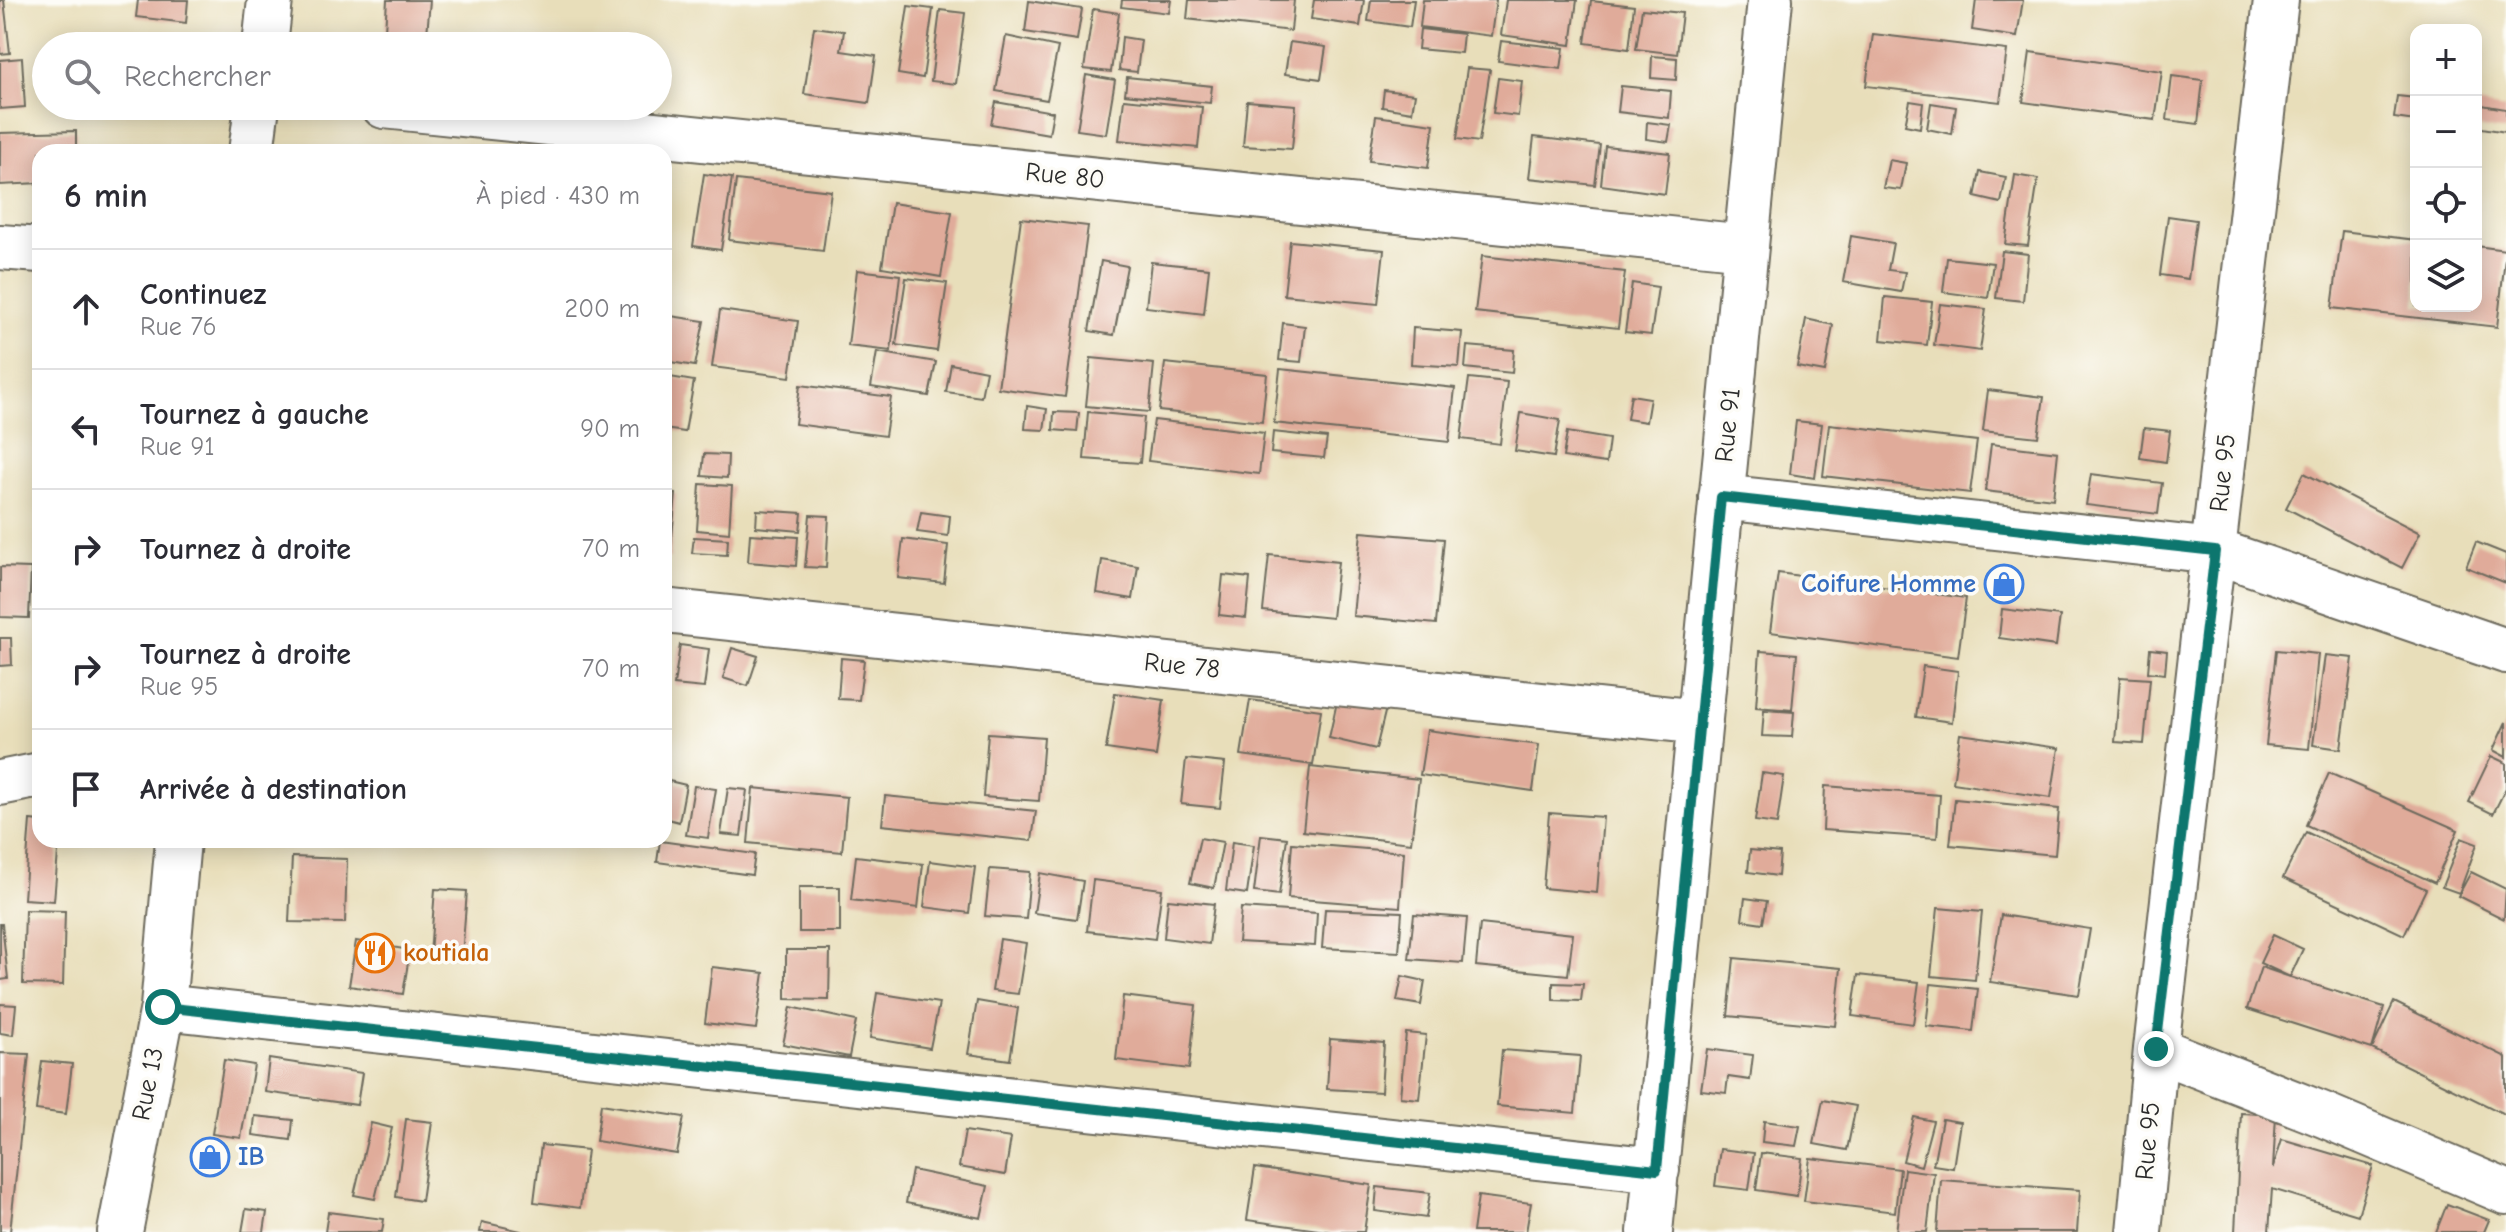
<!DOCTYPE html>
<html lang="fr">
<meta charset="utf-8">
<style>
body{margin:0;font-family:"Comic Neue",sans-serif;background:#f7f7f7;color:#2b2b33}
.controls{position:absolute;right:24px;top:24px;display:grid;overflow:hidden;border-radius:16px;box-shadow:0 4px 20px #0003}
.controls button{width:72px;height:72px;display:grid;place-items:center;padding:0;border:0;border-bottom:2px solid #e1e1e2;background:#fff;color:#2b2b33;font:40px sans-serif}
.stop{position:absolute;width:24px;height:24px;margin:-18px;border:6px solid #0f766e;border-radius:50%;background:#fff}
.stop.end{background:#0f766e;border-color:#fff;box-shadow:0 2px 8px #0008}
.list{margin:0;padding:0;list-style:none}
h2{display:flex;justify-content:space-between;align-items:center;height:104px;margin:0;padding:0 32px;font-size:34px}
h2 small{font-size:26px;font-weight:400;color:#7c7c81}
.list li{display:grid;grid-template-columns:52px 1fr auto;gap:24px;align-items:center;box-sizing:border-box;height:120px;padding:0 32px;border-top:2px solid #e1e1e2}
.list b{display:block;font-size:30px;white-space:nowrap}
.list p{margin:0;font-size:26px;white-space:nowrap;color:#7c7c81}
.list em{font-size:26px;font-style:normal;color:#7c7c81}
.icon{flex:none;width:44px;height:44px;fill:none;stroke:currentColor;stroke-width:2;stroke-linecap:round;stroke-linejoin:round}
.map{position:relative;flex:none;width:2506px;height:1232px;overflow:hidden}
.search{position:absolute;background:#fff;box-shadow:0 4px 20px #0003;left:32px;top:32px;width:640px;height:88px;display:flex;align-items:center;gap:20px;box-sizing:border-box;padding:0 28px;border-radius:44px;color:#7c7c81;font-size:30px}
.panel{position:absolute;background:#fff;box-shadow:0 4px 20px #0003;left:32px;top:144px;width:640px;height:704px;border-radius:24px}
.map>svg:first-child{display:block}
.building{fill:#e0ab9a}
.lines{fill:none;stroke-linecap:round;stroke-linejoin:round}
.minor-casing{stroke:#6d6a5d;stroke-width:48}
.minor{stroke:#fff;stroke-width:44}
.route{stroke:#0f766e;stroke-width:10}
.labels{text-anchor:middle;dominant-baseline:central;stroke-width:7;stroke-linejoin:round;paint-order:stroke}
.street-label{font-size:26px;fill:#2b2b2b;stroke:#fdfcf7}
.shop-label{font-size:26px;font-weight:bold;fill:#366cbe;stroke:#fdfcf7;text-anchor:end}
.food-label{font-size:26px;font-weight:bold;fill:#c56008;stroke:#fdfcf7;text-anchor:start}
</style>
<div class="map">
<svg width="2506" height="1232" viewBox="0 0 2506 1232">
<rect width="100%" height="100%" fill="#fdfcf7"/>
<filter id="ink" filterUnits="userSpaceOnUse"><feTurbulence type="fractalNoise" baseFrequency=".0125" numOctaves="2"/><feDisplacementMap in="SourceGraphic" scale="16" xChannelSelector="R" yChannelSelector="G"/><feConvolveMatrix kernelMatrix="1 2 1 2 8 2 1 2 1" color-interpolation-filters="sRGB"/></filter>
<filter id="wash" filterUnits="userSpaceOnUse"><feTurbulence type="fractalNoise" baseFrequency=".006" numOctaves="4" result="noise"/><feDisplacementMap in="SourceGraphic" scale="32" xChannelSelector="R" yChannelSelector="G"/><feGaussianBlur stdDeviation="1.8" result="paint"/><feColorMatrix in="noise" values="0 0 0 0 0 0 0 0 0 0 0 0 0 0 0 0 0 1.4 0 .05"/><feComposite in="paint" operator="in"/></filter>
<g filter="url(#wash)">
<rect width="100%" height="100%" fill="#e8deba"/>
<g id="blocks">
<path class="building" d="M0,0H4L10,53L0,54Z
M138,0H188L186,23L136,17Z
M387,0H430L426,46H384Z
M1122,0H1171L1169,13L1121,7Z
M1189,0H1294L1291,31L1187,19Z
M1314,0H1364L1360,26L1311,19Z
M1371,0H1414L1410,27L1368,21Z
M1423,0H1496L1491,36L1420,27Z
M1506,0H1577L1571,45L1501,35Z
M1976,0H2023L2017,37L1972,30Z
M1029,1L1082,9L1077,40L1025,32Z
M1591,1L1634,6L1629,49L1585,43Z
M908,6L933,9L923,78L898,74Z
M1093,9L1119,13L1111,72L1084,69Z
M1642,9L1682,13L1677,54L1636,49Z
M940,10L965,13L956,84L931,81Z
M814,27L844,31L841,51L876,56L869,103L804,94Z
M1420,29L1463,34L1461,53L1418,49Z
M1873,34L2007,50L2000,102L1866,86Z
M1006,36L1058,47L1047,100L996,91Z
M1122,37L1141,40L1137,72L1119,70Z
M1501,41L1564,48L1561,69L1498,61Z
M1290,42L1326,47L1321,79L1285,74Z
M2030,52L2162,71L2155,120L2023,102Z
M1652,56L1677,58L1676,80L1651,78Z
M22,58L25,107L0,109V60Z
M1467,68L1490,70L1479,142L1457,139Z
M1086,75L1115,80L1106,134L1077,130Z
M2172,76L2203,80L2198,124L2167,120Z
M1127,77L1212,86L1210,103L1125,94Z
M1498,78L1522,81L1518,116L1493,113Z
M1621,86L1671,91L1669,118L1618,112Z
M1384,90L1415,94L1412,112L1382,107Z
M2397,96L2416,98V121L2394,118Z
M1124,99L1202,107L1198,148L1119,140Z
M1247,101L1296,105L1292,149L1243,146Z
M1910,101L1923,103L1920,128L1905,125Z
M996,102L1053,112L1049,134L991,124Z
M1931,103L1956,107L1952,134L1927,129Z
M2476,104L2506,109V132L2476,127Z
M1376,116L1434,124L1428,168L1369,161Z
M1647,122L1671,125L1668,142L1646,139Z
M76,131V152H40V183L0,185V133Z
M1534,137L1600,145L1595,185L1529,178Z
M1605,146L1670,153L1665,194L1601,185Z
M1889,160L1906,163L1901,190L1883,188Z
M1980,172L2006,177L2001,203L1975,197Z
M704,174L732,178L721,250L693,246Z
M2015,175L2038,179L2028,246L2005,244Z
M736,180L831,191L823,251L729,240Z
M892,203L952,212L941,277L882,267Z
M2168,216L2196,220L2188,279L2160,275Z
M1021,218L1088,226L1065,397L998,388Z
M2342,231L2416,240V306H2476V246L2506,250L2497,327L2332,308Z
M1851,236L1893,243L1888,270L1905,272L1901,292L1843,282Z
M1290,241L1384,250L1378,304L1284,295Z
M2002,251L2028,254L2023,301L1996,298Z
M1482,256L1625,272L1618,328L1475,312Z
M1947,258L1993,263L1988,298L1943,292Z
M1101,261L1127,266L1114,335L1089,331Z
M1151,262L1209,268L1204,314L1146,307Z
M857,270L900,275L891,351L848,346Z
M906,278L947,283L937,351L896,345Z
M1632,283L1658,287L1651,335L1625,332Z
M1885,297L1932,302L1927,345L1881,340Z
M1940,304L1986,309L1980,351L1934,345Z
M720,310L798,321L790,377L712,367Z
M664,315L704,321L695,366L664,361Z
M1806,319L1833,325L1825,372L1797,367Z
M1283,323L1305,326L1301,362L1279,360Z
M1413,328L1462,332L1459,367L1411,364Z
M1467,346L1514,350L1512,373L1465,368Z
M877,352L936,362L929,396L871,387Z
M1091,358L1154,364L1149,412L1086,406Z
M1165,363L1267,374L1262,422L1159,411Z
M951,364L986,371L981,397L946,392Z
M1280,369L1455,388L1449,442L1274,423Z
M664,376L694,381L685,432L664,429Z
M1469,378L1507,382L1500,444L1461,439Z
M800,385L891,397L885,436L795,424Z
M1988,390L2044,397L2038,437L1983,431Z
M1631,395L1650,398L1646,422L1627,419Z
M1027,406L1047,409L1044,430L1025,429Z
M1054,412L1079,413L1077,432L1053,430Z
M1088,412L1144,417L1140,463L1084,459Z
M1521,413L1560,420L1554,457L1515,451Z
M1154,420L1264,433L1259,474L1148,461Z
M1796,421L1822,424L1815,478L1790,474Z
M1829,424L1977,441L1970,493L1823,476Z
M2144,428L2170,431L2166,462L2140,458Z
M1273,432L1327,438L1324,458L1271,453Z
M1567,432L1609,439L1606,463L1563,457Z
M1991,444L2058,452L2053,499L1985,491Z
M704,454L728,455L727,478L702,476Z
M2304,473L2420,533L2402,568L2286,508Z
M2091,474L2162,483L2158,514L2086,505Z
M700,484L732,486L729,533L697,530Z
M664,493L676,494L670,558L664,557Z
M757,510L802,513L800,531L756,527Z
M921,512L950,516L948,536L917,532Z
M810,515L829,516L826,568L805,567Z
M1361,532L1444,539L1436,624L1353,616Z
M750,534L798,537L796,566L748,562Z
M694,537L728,539L727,555L692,553Z
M903,539L948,545L944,583L898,578Z
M2476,542L2506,554V583L2466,567Z
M1269,555L1338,562L1332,618L1263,611Z
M1102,560L1138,566L1133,599L1097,593Z
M0,567L31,568L29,618L0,617Z
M1778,573L1966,598L1958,657L1770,632Z
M1223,575L1250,578L1246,618L1219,615Z
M2002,609L2060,616L2056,646L1999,638Z
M0,638H11L12,665L0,666Z
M680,645L709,649L704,688L674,685Z
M732,648L758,656L748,686L723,678Z
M2150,649L2167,651L2165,674L2148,672Z
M2276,650L2318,654L2309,749L2266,745Z
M1760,651L1797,654L1792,710L1756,707Z
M2325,655L2353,658L2341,749L2313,745Z
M841,658L864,660L859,700L838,699Z
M1923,666L1958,671L1952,722L1916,717Z
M2120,677L2150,679L2144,744L2115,742Z
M1115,693L1164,700L1156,756L1106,749Z
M1339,693L1387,704L1376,749L1329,738Z
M1250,700L1321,710L1313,765L1241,755Z
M1764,710L1794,712L1792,737L1762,736Z
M2506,722V757L2493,750Z
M1427,730L1539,745L1533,791L1420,775Z
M988,733L1044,737L1039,801L983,797Z
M1960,734L2059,748L2051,798L1953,783Z
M2491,756L2506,763V788L2493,814L2469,802Z
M1186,759L1225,763L1220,808L1181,804Z
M1310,767L1419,779L1411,843L1303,831Z
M1762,773L1784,776L1777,824L1755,821Z
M2329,773L2458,830L2435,883L2306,825Z
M669,781L686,785L679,822L664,818Z
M694,786L716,789L708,838L686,835Z
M1825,786L1940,795L1937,838L1823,830Z
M728,788L747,790L741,836L721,834Z
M753,788L847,797L842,852L748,843Z
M885,796L1036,811L1032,841L882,825Z
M1955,799L2059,809L2055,855L1950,845Z
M1549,813L1603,817L1597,893L1543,888Z
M30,820L40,821V840H59L54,901L24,899Z
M2306,832L2426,889L2404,935L2283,878Z
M1261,835L1287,838L1279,895L1254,892Z
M1200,838L1223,842L1214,888L1190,883Z
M2461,838L2477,844L2459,893L2442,887Z
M660,841L755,854L752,875L657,862Z
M1232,842L1254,845L1247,894L1226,891Z
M1292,843L1404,852L1400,907L1288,898Z
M1750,850L1780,853L1778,876L1748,872Z
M856,856L923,864L918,908L851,900Z
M292,857L347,859L345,923L289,922Z
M930,861L975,867L969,913L924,907Z
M990,869L1030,872L1026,919L985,916Z
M2471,872L2506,889L2504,919L2458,896Z
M1040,873L1083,881L1077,919L1034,913Z
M1093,880L1162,889L1155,939L1087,931Z
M799,887H840V932H799Z
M435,889L467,891L462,956L430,954Z
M1745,898L1767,901L1763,923L1742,920Z
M1168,899L1214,904L1209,944L1164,938Z
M1241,908L1317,913L1315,946L1238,942Z
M1938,908L1982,912L1975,980L1931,976Z
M1325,909L1402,912L1399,952L1322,948Z
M25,910L65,911L63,985L23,984Z
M1414,914L1467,918L1463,963L1409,959Z
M2001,915L2090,929L2079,995L1990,982Z
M0,924H2L8,979L0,980Z
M1480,924L1573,934L1568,975L1476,966Z
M2273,935L2303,949L2290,977L2384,1007L2372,1049L2247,1009L2261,967L2290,977L2260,963Z
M1000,939L1026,943L1018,994L992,991Z
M356,941L410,950L403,994L349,986Z
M786,950H830L829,1000L786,999Z
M1734,958L1841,968L1835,1026L1728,1016Z
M712,967L764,973L756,1029L705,1023Z
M1858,975L1919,982L1913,1024L1852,1016Z
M1402,976L1425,981L1421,1005L1397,1001Z
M1553,983L1583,984L1581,1001L1553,1000Z
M1931,984L1978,989L1973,1031L1926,1026Z
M877,993L939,1003L930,1048L870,1038Z
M1123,996L1196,1005L1189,1069L1116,1060Z
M977,1001L1018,1008L1010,1060L968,1054Z
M2394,1002L2506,1057V1115L2372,1049Z
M0,1004L16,1005L13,1035L0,1033Z
M791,1007L856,1021L849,1057L783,1044Z
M1406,1033L1426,1035L1419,1099L1400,1097Z
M1330,1039L1384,1043L1381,1092L1327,1089Z
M1707,1049L1753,1055L1750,1080L1728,1077L1726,1093L1701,1090Z
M1502,1050L1580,1056L1575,1113L1497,1106Z
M0,1053L29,1054L10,1232H0Z
M269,1059L362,1073L357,1105L265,1092Z
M224,1060L254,1065L241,1138L212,1134Z
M42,1061L72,1064L66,1114L36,1110Z
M1823,1100L1856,1106L1847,1150L1814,1144Z
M601,1104L684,1117L677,1154L596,1141Z
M2241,1113L2276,1115L2273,1168L2282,1139L2373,1166L2358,1215L2272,1189L2269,1232H2235Z
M255,1116L293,1120L291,1140L253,1135Z
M1914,1117L1933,1121L1921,1166L1903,1161Z
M406,1119L432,1122L421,1201L396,1197Z
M1942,1119L1960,1122L1953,1168L1933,1165Z
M1764,1121L1800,1126L1796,1146L1762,1142Z
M371,1123L392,1128L375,1199L354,1195Z
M965,1131L1011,1138L1005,1175L959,1167Z
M541,1145L587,1150L580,1208L534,1202Z
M1720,1149L1754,1153L1749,1190L1715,1186Z
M1761,1153L1802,1158L1797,1196L1756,1190Z
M1810,1158L1900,1169L1895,1212L1804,1201Z
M1255,1168L1371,1185L1364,1232H1333L1247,1220Z
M1904,1169L1934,1173L1927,1232H1896Z
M912,1170L988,1186L981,1218L906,1203Z
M1941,1180L2080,1190L2077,1232H1937Z
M1377,1187L1430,1193L1426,1218L1375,1211Z
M1478,1196L1531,1203L1526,1232H1473Z
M2447,1204L2489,1220L2484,1232H2436Z
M246,1209L267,1212L264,1232H242Z
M328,1212L384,1219L382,1232H325Z
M482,1222L521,1231V1232H480Z"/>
</g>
</g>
<g filter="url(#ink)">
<use href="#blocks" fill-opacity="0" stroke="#6d6a5d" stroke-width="2"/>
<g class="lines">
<defs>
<path id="minor" d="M265,46L270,0
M384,106L1746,247
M251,152L257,106
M0,247L40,250
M1721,497L2215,551L2506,651
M664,611L1700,722
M0,783L40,775
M163,1007L1657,1170
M2156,1049L2324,1115L2506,1192
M120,1232L163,1007L178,840
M1650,1232L1770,0
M2139,1232L2156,1049L2276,0"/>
</defs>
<use href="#minor" class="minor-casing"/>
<use href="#minor" class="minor"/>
</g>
</g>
<g class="lines" filter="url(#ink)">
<path class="route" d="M163,1007L1657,1170L1721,497L2215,551L2156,1049"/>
</g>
<defs>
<symbol id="shop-ring" viewBox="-11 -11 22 22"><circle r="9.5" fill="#fdfcf7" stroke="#3f7fe0" stroke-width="1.5"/><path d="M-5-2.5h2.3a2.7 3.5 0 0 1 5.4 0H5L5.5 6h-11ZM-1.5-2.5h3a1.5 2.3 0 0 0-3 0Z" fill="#3f7fe0"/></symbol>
<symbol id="restaurant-ring" viewBox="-11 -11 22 22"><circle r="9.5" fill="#fdfcf7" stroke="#e8710a" stroke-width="1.5"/><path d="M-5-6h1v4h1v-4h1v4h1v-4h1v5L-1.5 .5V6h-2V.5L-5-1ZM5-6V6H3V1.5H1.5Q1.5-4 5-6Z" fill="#e8710a"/></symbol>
</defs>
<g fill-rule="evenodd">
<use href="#shop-ring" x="1982" y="562" width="44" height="44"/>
<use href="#restaurant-ring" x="353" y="931" width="44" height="44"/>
<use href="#shop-ring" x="188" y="1135" width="44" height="44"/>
</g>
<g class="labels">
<g class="street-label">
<text transform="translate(1065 176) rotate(6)">Rue 80</text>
<text transform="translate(1728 425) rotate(-84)">Rue 91</text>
<text transform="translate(2223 473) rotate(-84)">Rue 95</text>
<text transform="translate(1182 666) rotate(6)">Rue 78</text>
<text transform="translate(148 1084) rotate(-79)">Rue 13</text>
<text transform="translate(2148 1141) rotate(-85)">Rue 95</text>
</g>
<g class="shop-label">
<text x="1976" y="584">Coifure Homme</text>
<text x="238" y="1157" text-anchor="start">IB</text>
</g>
<g class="food-label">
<text x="403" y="953">koutiala</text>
</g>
</g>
</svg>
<div class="controls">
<button>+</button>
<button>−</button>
<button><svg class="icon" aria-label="locate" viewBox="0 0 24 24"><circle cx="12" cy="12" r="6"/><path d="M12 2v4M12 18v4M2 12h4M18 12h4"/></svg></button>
<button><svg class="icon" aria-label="layers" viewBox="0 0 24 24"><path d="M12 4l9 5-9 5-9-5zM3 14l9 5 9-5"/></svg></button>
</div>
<div class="stop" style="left:163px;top:1007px"></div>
<div class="stop end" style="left:2156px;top:1049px"></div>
<div class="search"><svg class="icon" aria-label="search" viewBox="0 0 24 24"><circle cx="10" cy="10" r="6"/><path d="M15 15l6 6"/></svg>Rechercher</div>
<section class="panel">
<h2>6 min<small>À pied · 430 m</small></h2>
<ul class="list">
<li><svg class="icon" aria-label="ahead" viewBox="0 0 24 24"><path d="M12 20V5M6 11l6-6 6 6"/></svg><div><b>Continuez</b><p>Rue 76</p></div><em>200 m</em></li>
<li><svg class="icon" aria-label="left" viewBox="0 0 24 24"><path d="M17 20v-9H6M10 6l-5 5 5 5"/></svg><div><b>Tournez à gauche</b><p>Rue 91</p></div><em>90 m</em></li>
<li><svg class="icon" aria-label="right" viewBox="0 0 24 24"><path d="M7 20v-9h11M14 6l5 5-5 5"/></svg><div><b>Tournez à droite</b></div><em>70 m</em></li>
<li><svg class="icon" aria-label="right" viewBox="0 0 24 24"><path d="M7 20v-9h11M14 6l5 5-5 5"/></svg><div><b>Tournez à droite</b><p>Rue 95</p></div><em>70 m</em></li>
<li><svg class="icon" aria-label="arrive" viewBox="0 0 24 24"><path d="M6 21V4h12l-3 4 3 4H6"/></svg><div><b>Arrivée à destination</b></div></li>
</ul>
</section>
</div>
